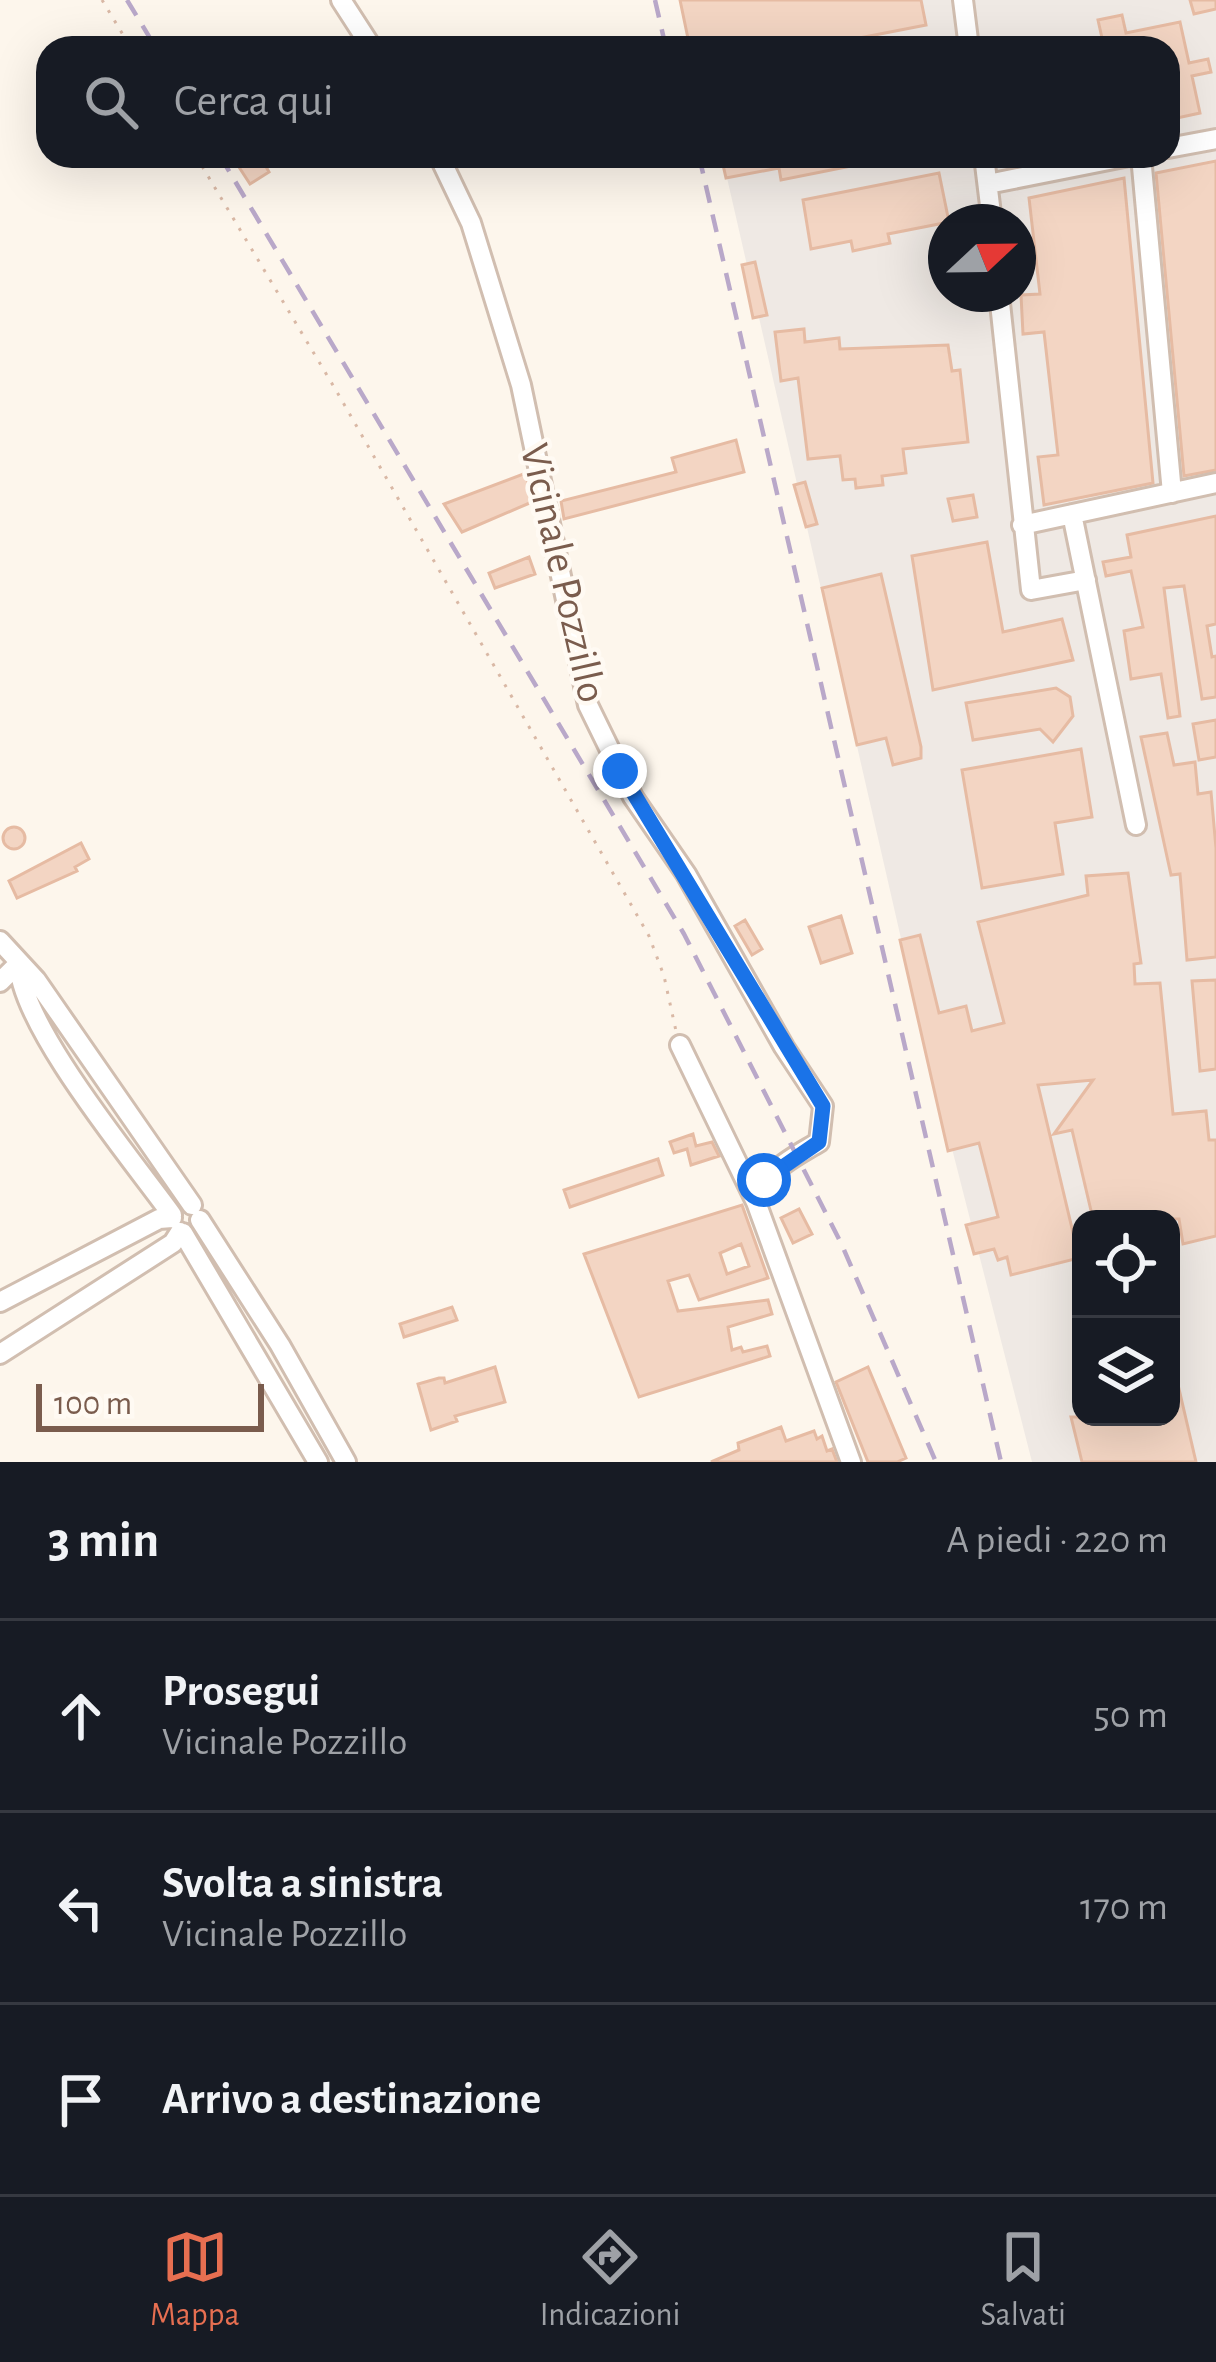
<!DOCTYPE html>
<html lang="it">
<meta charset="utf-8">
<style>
body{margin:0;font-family:"Alegreya Sans",sans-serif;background:#20242c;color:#f1f3f6}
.controls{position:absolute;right:36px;bottom:36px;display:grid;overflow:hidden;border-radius:24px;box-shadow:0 12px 48px #0002}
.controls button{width:108px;height:108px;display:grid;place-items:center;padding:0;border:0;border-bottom:3px solid #363941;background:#171b24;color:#f1f3f6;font:60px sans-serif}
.compass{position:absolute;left:928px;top:204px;width:108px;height:108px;border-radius:50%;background:#171b24;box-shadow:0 12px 48px #0002;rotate:68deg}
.scale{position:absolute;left:36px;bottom:30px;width:228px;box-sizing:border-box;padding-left:12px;border:6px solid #7a5c4d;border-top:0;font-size:33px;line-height:42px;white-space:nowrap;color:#7a5c4d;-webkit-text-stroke:9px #fffaf3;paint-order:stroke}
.stop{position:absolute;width:36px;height:36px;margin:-27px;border:9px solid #1a73e8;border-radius:50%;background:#fff}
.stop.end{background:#1a73e8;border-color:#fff;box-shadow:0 3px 12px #0008}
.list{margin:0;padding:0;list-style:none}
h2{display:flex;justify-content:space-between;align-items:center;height:156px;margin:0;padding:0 48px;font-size:51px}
h2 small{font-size:39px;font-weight:400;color:#9ea1a6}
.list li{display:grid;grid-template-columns:78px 1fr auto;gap:36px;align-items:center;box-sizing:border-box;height:192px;padding:0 48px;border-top:3px solid #363941}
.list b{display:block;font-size:45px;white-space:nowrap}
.list p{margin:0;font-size:39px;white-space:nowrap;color:#9ea1a6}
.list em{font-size:39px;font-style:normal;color:#9ea1a6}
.icon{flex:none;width:66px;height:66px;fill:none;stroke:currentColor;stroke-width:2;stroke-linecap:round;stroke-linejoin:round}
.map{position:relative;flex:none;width:1216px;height:1462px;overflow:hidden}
.search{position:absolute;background:#171b24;box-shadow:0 12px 48px #0002;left:36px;right:36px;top:36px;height:132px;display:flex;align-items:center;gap:30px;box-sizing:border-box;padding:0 42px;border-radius:36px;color:#9ea1a6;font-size:45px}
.sheet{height:732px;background:#171b24}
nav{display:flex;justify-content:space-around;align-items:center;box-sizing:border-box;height:168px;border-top:3px solid #363941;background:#171b24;font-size:33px;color:#9ea1a6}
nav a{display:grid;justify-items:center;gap:6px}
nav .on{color:#e76f51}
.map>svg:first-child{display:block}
.industrial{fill:#efe9e4;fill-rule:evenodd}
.building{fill:#f3d5c3;stroke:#e6bba3;stroke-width:3;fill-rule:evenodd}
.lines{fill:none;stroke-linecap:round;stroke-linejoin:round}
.minor-casing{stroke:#d1beb0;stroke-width:24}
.path{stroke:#d9b8a5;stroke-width:3;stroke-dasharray:3 9;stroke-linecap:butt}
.minor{stroke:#fff;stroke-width:18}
.rail{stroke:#b9a8c9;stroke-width:4.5;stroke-dasharray:18 12;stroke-linecap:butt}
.route{stroke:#1a73e8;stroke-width:15}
.labels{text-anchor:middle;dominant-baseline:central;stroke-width:9;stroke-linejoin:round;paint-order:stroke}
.street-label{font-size:42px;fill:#7a5c4d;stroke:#fffaf3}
</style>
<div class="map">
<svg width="1216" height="1462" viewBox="0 0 1216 1462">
<rect width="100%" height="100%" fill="#fdf6ec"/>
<path class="industrial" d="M687,0H1216V1462H1032L924,1039L722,156H1168V48H698ZM946,222H1018V294H946ZM1081,1219H1171V1417H1081Z"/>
<path class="building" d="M680,0H921L926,25L808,48H690Z
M1190,0H1216V9L1194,14Z
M1122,15L1126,33L1180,22L1189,63L1208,59L1211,72L1192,76L1200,113L1168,120V48H1081L1080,42L1102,38L1098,20Z
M251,156H260L269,172L250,184L237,164Z
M721,156H870L871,162L781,180L779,168L726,178Z
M1216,161V470L1184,476L1156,173Z
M939,173L949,222L888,234L890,243L853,251L851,241L811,249L803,200Z
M1124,178L1153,483L1044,505L1038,457L1058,455L1044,332L1023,334L1021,295L1040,294L1029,198Z
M755,262L767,315L753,318L742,265Z
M804,329L805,342L839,338L840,349L948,345L952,371L960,370L968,442L903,449L906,473L882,476L883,485L856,488L855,479L843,480L840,456L808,459L798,378L781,381L775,332Z
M736,440L744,472L564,519L561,501L676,472L672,458Z
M526,473L532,502L462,532L444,504Z
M805,482L817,524L806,527L794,485Z
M973,495L977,517L953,521L948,499Z
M1216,516V624L1207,626L1212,657L1216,656V697L1202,699L1184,586L1164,588L1180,716L1168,718L1161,674L1131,679L1124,631L1143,627L1131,571L1106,576L1103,562L1131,557L1127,535Z
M987,542L1003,632L1062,619L1073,660L933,690L912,556Z
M529,557L535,574L495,588L489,573Z
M881,574L921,747V758L893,765L886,738L857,745L822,588Z
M1056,688L1070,697L1073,716L1053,742L1040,729L973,740L966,703Z
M1216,720V757L1199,760L1193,724Z
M1167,733L1174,765L1195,762L1198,794L1211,792L1216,848V957L1187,960L1180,874L1171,875L1141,737Z
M1081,749L1092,817L1055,823L1063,874L982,888L962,770Z
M3 838a11 11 0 1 1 22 0a11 11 0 1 1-22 0Z
M81,843L89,859L75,867L77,871L17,898L9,881Z
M1128,873L1141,963L1134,964L1135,984L1160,983L1173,1114L1206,1111L1209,1140H1216V1236L1183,1244L1179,1219H1093L1072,1130L1054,1134L1093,1080L1038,1085L1079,1258L1011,1275L1007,1257L998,1260L994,1249L974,1254L966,1225L998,1217L979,1143L948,1151L900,940L920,935L939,1013L966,1006L972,1031L1004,1023L978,922L1088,895L1086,876Z
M841,916L852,953L821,963L809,927Z
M745,920L762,949L752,955L735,926Z
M1216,980V1069L1200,1071L1192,981Z
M693,1134L696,1146L712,1142L719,1156L691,1165L687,1149L674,1153L670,1142Z
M658,1159L663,1175L570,1207L564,1190Z
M742,1205L768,1278L699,1300L689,1275L668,1281L678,1311L768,1300L772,1314L728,1327L732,1350L741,1347L743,1352L767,1346L770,1356L639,1397L584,1254ZM741,1244L749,1266L727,1274L720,1253Z
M799,1209L812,1234L793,1243L781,1218Z
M452,1307L457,1320L404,1337L400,1324Z
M495,1367L505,1402L455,1416L457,1421L431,1430L418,1384L439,1378H444L445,1383Z
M868,1367L906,1458L897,1462H868L836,1382Z
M1176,1376L1196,1462H1082L1071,1417H1171V1377Z
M781,1427L786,1441L814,1431L817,1439L822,1436L827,1451L832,1449L837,1462H711L739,1450L738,1443Z"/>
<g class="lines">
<defs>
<path id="minor" d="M341,0L372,48
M963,0L969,48
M1168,148L1216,139
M439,156L471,223L521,385L588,705L633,797L686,874L784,1047L823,1106L819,1142C789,1160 769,1168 756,1202
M984,156L992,222
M1141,156L1172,493
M988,184L1129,156
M999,294L1031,590L1086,580
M1072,514L1136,825
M1022,525L1216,483
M0,941L36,980L192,1205
M19,963C19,1024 133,1161 172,1215
M0,982L19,963
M680,1045L756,1202L851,1462
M200,1220L280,1345L346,1462
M183,1233L318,1462
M0,1302L159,1219L172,1218
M0,1354L173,1243L180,1232"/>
</defs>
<use href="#minor" class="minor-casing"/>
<path class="path" d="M102,0L131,48
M196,156L337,392L649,936L664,976L676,1031"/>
<use href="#minor" class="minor"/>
<path class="rail" d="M127,0L156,48
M655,0L666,48
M220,156L684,934L841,1243L936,1462
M699,156L1001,1462"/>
</g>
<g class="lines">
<path class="route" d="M620,771L823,1106L819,1142L764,1180"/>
</g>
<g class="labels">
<g class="street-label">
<text transform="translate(563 573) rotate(77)">Vicinale Pozzillo</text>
</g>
</g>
</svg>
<div class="controls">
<button><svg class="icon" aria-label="locate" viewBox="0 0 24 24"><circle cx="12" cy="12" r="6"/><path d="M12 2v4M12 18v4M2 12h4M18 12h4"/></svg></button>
<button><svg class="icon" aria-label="layers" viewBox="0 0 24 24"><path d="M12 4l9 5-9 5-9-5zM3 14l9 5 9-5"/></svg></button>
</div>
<svg class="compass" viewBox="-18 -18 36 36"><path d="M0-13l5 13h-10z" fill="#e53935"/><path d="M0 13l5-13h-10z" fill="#9ea1a6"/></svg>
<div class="scale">100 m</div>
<div class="stop" style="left:764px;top:1180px"></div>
<div class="stop end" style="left:620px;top:771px"></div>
<div class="search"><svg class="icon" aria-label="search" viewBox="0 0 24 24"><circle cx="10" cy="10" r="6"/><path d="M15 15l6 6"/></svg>Cerca qui</div>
</div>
<section class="sheet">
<h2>3 min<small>A piedi · 220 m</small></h2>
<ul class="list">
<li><svg class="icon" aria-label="ahead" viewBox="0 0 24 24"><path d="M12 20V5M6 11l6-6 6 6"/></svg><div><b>Prosegui</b><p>Vicinale Pozzillo</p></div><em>50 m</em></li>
<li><svg class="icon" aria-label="left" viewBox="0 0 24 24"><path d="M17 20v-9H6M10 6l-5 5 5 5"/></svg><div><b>Svolta a sinistra</b><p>Vicinale Pozzillo</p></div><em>170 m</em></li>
<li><svg class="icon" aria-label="arrive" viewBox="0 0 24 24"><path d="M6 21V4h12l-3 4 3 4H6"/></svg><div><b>Arrivo a destinazione</b></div></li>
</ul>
</section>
<nav>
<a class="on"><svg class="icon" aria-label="map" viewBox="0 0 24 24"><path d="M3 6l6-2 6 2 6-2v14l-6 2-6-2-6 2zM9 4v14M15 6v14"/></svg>Mappa</a>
<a><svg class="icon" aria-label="directions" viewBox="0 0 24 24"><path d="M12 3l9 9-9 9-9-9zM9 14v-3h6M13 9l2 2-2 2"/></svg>Indicazioni</a>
<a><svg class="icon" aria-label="saved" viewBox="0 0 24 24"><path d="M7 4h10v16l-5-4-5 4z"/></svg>Salvati</a>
</nav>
